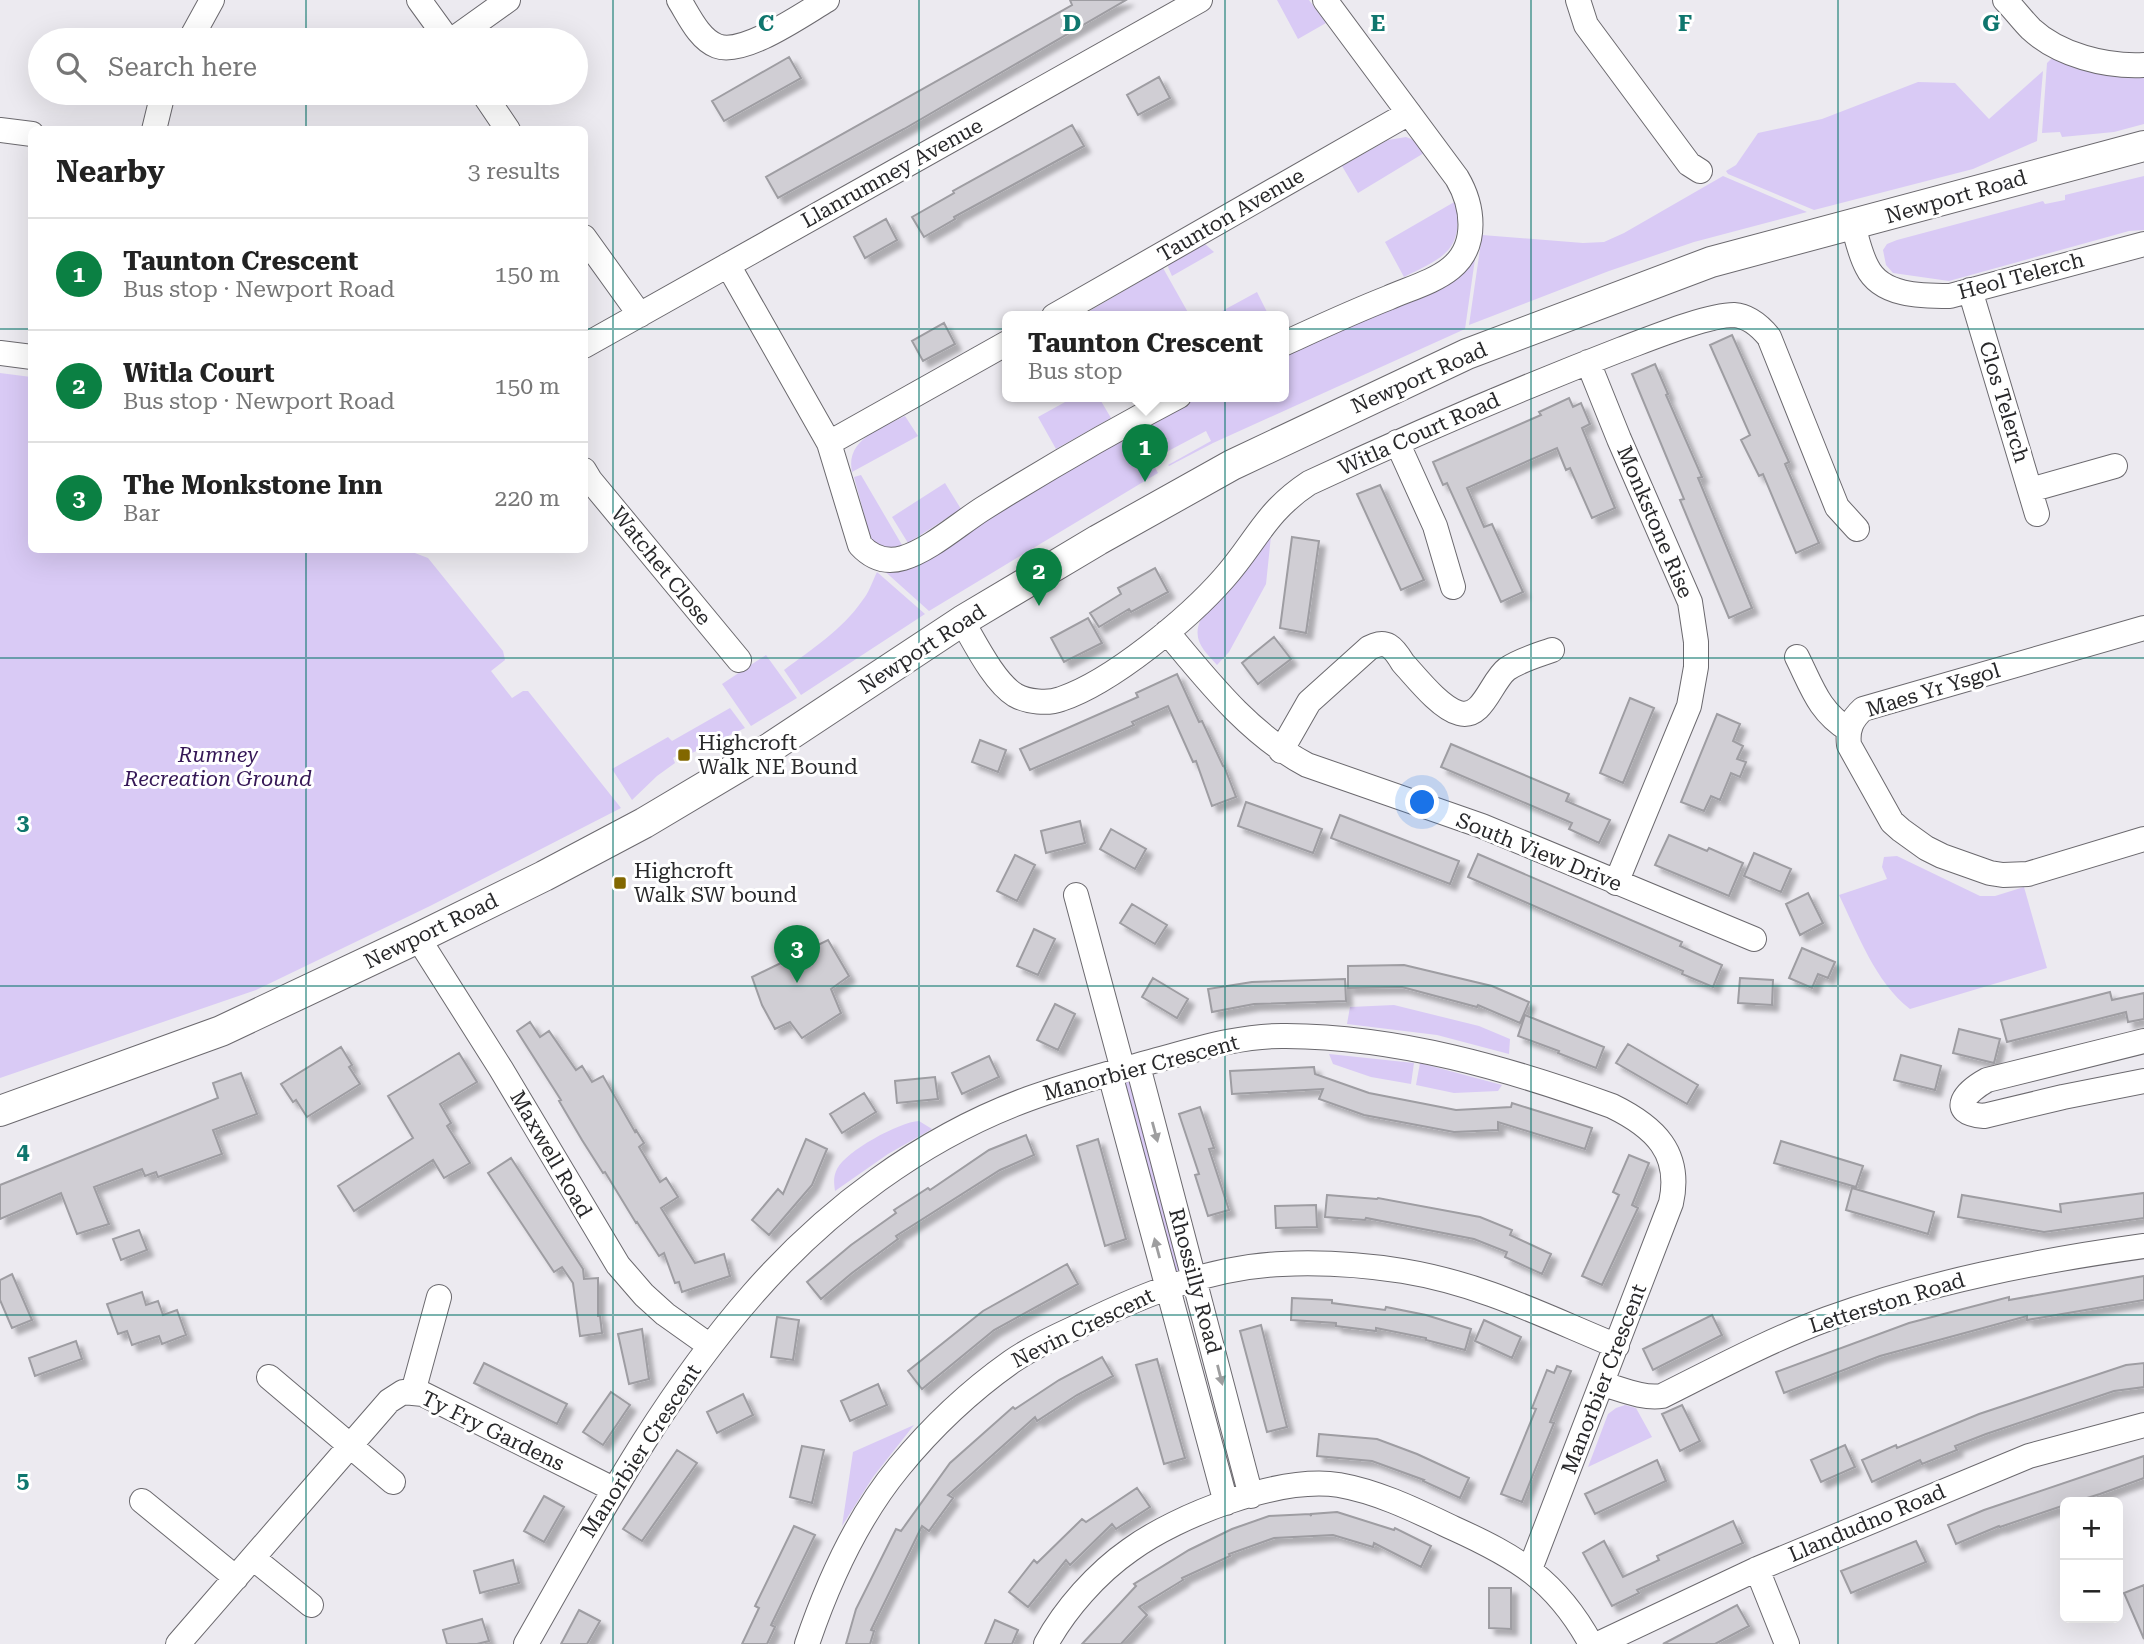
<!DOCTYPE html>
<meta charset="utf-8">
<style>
body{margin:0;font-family:"Roboto Serif",serif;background:#f2f2f2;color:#222}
.controls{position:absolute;right:21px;bottom:21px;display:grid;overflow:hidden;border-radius:10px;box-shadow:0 7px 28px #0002}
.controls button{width:63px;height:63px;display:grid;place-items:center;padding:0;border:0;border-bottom:2px solid #e0e0e0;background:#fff;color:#222;font:35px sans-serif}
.you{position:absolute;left:1423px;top:803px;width:24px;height:24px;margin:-18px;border:5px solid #fff;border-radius:50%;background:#1a73e8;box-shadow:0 0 0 10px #1a73e833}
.badge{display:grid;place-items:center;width:46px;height:46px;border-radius:50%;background:#0b8043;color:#fff;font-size:23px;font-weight:700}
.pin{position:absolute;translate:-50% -58px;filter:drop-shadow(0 2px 4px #0008)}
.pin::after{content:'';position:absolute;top:37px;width:24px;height:21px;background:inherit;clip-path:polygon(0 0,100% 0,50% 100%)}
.popup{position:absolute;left:1002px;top:311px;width:287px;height:91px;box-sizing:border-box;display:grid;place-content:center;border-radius:10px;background:#fff;filter:drop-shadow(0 2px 5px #0005);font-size:23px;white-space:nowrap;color:#767676}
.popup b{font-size:26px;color:#222}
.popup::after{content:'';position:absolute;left:50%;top:100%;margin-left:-14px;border:14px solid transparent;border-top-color:#fff}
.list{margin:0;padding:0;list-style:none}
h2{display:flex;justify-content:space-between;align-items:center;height:91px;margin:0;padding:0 28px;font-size:30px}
h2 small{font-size:23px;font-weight:400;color:#767676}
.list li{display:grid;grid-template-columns:46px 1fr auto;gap:21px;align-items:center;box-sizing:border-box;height:112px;padding:0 28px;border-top:2px solid #e0e0e0}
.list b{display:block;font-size:26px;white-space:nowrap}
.list p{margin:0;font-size:23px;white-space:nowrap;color:#767676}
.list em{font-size:23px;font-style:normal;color:#767676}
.icon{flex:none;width:38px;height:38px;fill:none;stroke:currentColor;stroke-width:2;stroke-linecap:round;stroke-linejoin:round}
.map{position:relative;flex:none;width:2144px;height:1644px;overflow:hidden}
.search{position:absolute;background:#fff;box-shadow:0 7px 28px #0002;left:28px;top:28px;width:560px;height:77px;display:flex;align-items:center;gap:18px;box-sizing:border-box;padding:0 24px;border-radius:38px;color:#767676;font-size:26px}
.panel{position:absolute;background:#fff;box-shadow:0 7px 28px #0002;left:28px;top:126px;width:560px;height:427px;border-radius:10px}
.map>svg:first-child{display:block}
.green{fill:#d9caf5}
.building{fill:#d0ced4;stroke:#9e9da2;stroke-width:2;filter:url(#shadow)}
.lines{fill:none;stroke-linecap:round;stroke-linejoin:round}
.minor-casing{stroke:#6b696e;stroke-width:26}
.major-casing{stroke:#6b696e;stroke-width:32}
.minor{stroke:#fff;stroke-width:24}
.major{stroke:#fff;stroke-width:30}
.oneway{fill:#9e9e9f}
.grid{fill:none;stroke:#0f766e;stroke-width:2;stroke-opacity:0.55}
.poi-dot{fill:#826700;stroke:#fff;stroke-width:2.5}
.labels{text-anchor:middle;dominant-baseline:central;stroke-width:6;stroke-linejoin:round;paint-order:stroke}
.street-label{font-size:21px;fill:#28282a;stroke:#fff}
.poi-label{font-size:21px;fill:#28282a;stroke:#fff;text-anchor:start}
.park-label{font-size:21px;font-style:italic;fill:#351756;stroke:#fff}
.grid-label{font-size:23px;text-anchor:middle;font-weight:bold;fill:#0f766e;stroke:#fff;stroke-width:6;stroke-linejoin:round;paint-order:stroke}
</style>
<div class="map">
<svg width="2144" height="1644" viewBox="0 0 2144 1644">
<defs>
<filter id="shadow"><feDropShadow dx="6" dy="6" stdDeviation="2" flood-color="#0004"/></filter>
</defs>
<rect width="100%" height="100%" fill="#eceaf0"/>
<path class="green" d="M1277,0H1309L1326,23L1298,39Z
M2056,54L2144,73V124L2114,132L2062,137L2060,132L2042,133L2047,63Z
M2043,71L2037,141L1973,169L1814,210L1728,174L1726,171L1736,165L1758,133L1822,119L1918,82L1955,83L1989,119Z
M1406,137L1414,140L1424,153L1358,193L1342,166L1388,140Z
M1723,176L1807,212L1694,242L1609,271L1469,325L1482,235L1583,243L1604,242L1624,233Z
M2144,176V230L2129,231L1949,281L1893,273L1886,265L1883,250L1887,244L1897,240L2043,201L2045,204L2065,200V195Z
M1456,201C1464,251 1444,257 1404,277L1385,242Z
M1478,238L1465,329L1213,443L1169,466L1168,465L1211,441L1206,431L1157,457L1138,426L1195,396H1283V353L1323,335Z
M1205,244L1214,252L1172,276L1168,267L1169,264Z
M1163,268L1190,316H1081Z
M1257,292L1269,316H1213Z
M0,373L31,377L32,550H407L428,558L503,651L505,660L491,671L512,698L523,691H528L621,808L430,906L256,990L0,1078Z
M1076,396H1098L1111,418L1056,449L1038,417Z
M905,416L918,436L852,472C845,439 882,428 905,416Z
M1134,429L1158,473L929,611L881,568Z
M861,475L902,545C890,551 881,547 871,540L854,477Z
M945,483L961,509L908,543L892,517Z
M1271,536L1266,584L1229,652L1217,665C1205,651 1192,641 1200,621L1238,581Z
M877,572L925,614L801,695L784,670C812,649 842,630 862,601C869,593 872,582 877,572Z
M766,655L797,698L751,726L722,684Z
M730,708L745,728L692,753L689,748L673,758L675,763L657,776L632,800L612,769L668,737L672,741Z
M1897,856L1980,896H1995L2024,887L2047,968L1910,1009C1875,982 1858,934 1839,895L1887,879L1882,867L1884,857Z
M1394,1005L1479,1026L1510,1039L1509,1054L1437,1035L1347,1024L1350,1007Z
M1329,1054L1414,1063L1411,1084L1371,1077L1333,1064Z
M1420,1063L1502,1085L1498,1091L1454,1093L1416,1085Z
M1131,1079L1180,1272L1174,1273L1122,1082Z
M919,1121L932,1129L888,1154L835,1191C834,1183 833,1177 837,1169C846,1151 899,1122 919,1121Z
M1625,1405L1636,1408L1652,1437L1588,1467L1608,1414L1616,1408Z
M914,1425L873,1477L842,1526L853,1452Z"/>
<path class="building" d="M1070,0H1126L904,129L778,198L766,177L1072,5Z
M789,57L801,78L724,121L712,101Z
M1159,77L1170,98L1138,115L1127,95Z
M1072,125L1084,146L954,217L955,219L924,237L912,217L954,193L953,191Z
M886,219L897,240L865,258L854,237Z
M944,323L955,344L923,361L912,341Z
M1732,335L1789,462L1785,464L1819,543L1796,553L1763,474L1759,476L1741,440L1750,435L1710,345Z
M1655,364L1668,394L1666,395L1702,477L1698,478L1752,608L1729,618L1680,500L1684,499L1632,374Z
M1569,398L1573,407L1581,403L1590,424L1582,428L1615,508L1592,518L1570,468L1566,470L1557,448L1467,488L1484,527L1492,524L1523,592L1501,602L1447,483L1443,485L1433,462L1541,415L1539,412Z
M1380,485L1424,580L1401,590L1357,494Z
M1292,537L1319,541L1306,633L1280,628Z
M1155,568L1168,592L1131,612L1129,609L1099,627L1090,613L1121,594L1118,588Z
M1088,618L1102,643L1064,662L1051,638Z
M1274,637L1291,659L1258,684L1242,663Z
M1177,674L1199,722L1202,721L1223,766H1224L1236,797L1212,806L1196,761L1193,762L1168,706L1132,722L1134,725L1030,770L1020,749L1138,697L1136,693Z
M1630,698L1654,708L1623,783L1600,773Z
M1717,714L1740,724L1733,741L1743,746L1737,759L1746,762L1740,777L1731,773L1720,800L1711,796L1704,811L1681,802Z
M980,740L1006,750L998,772L972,762Z
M1451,744L1569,794L1566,801L1610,820L1599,843L1569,829L1572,823L1441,767Z
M1246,802L1322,829L1313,853L1238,826Z
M1340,815L1459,861L1450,884L1331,838Z
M1080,821L1085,843L1046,853L1041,831Z
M1111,829L1146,849L1135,869L1100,849Z
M1669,835L1707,851L1709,848L1743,863L1729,896L1655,865Z
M1754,853L1791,869L1781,892L1744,876Z
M1478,854L1682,942L1680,946L1722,965L1713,987L1682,974L1683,971L1468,877Z
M1015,855L1035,865L1017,901L997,891Z
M1808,893L1823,923L1800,935L1786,904Z
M1132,904L1167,925L1155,944L1120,923Z
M1034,929L1055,939L1038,975L1017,966Z
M828,940L849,976L831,989L841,1013L802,1038L790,1022L775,1029L762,1005L752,977Z
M1802,948L1835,962L1828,978L1818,974L1812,988L1789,978Z
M1404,965L1492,986L1529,1002L1520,1023L1478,1005L1477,1007L1402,987L1348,988V966Z
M1153,978L1188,999L1177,1018L1142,997Z
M1740,978L1773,980L1772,1005L1738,1003Z
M1345,979L1346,1001L1254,1004L1212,1012L1208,989L1252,982Z
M2110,992L2112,1000L2144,993V1019L2128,1022L2126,1012L2007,1042L2001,1020Z
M1055,1004L1075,1014L1058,1050L1037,1040Z
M1525,1015L1604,1047L1596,1068L1558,1053L1559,1051L1518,1036Z
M530,1022L540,1037L549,1031L576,1070L582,1066L592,1082L603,1076L635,1132L636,1130L644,1143L639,1147L660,1182L666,1178L678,1197L661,1208L695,1263L724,1254L730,1276L682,1292L679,1282L675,1283L664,1253L659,1256L637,1222L636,1223L605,1172L603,1173L582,1140L559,1101L561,1100L517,1031Z
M1959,1029L2000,1039L1994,1063L1953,1053Z
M1628,1044L1698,1085L1687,1104L1616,1063Z
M341,1047L352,1065L349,1067L360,1084L307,1117L296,1100L293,1102L281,1084Z
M459,1053L477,1082L440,1104L451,1123L447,1126L470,1163L444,1178L433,1160L354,1211L338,1186L413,1138L388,1096Z
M1901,1055L1941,1066L1935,1090L1894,1080Z
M989,1056L999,1077L962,1094L952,1073Z
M1314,1067L1315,1074L1369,1093L1456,1110L1511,1107L1512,1103L1592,1128L1585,1149L1498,1122V1130L1454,1132L1364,1115L1319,1099L1323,1089L1232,1094L1230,1071Z
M241,1073L257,1114L213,1130L222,1154L158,1177L156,1172L145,1176L142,1169L94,1187L109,1224L77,1234L61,1193L0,1219V1185L218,1098L213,1083Z
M935,1077L938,1099L897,1103L895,1081Z
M864,1093L876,1112L842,1133L830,1114Z
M1200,1107L1214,1148L1209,1149L1229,1210L1208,1216L1195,1175L1199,1174L1179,1114Z
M1026,1135L1034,1155L1000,1170L896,1236L898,1239L852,1273L821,1299L807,1282L851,1245L896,1213L894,1210L928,1188L930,1190L989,1150Z
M806,1139L827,1149L812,1185L769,1235L752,1220L778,1189L783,1194Z
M1098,1139L1126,1239L1105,1246L1077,1146Z
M1781,1141L1863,1166L1856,1187L1774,1163Z
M1629,1155L1649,1163L1632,1205L1638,1208L1602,1285L1582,1276L1619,1195L1613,1192Z
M511,1158L583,1269L584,1279L598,1278V1316H600L602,1333L580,1336L573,1283L562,1267L554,1272L488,1173Z
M1852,1188L1934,1212L1928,1234L1846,1210Z
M2144,1193V1218L2044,1232L1958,1217L1962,1195L2061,1212L2060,1204Z
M1327,1195L1377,1199L1378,1198L1480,1217L1512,1230L1510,1235L1551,1254L1542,1274L1505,1257L1507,1252L1474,1239L1366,1218L1365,1220L1325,1217Z
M1316,1205L1317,1227L1276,1228L1275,1206Z
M139,1230L147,1250L121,1260L113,1239Z
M1067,1264L1078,1284L994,1330L922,1389L908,1371L983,1311Z
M12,1274L32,1320L12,1328L0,1300V1280Z
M2144,1276V1300L2027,1320V1316L1880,1356L1784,1393L1776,1372L1909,1323L2009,1297V1300Z
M142,1292L146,1305L158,1301L163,1315L177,1310L186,1335L162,1344L159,1336L132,1345L127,1331L118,1334L107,1304Z
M1292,1298L1332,1300V1303L1385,1310L1386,1307L1426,1315L1471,1329L1465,1350L1426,1340V1338L1376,1328V1331L1336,1326V1323L1291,1320Z
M1712,1315L1722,1335L1653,1370L1643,1349Z
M777,1317L799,1320L793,1360L771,1357Z
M1484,1320L1521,1337L1512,1358L1475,1341Z
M1261,1325L1287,1427L1267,1432L1240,1331Z
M642,1329L649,1379L629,1384L618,1334Z
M76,1341L82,1359L35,1376L29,1358Z
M1102,1357L1113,1376L1077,1395L1037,1421L1035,1417L948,1495L953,1498L929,1531L922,1526L871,1630L874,1631L870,1644H846L856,1609L896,1529L901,1531L950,1463L1013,1407L1015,1409L1059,1380Z
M1157,1359L1185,1458L1164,1464L1136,1365Z
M484,1363L567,1404L557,1424L474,1383Z
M2144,1363V1387L2114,1391L1986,1434L1955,1446L1957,1450L1922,1464L1920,1460L1872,1482L1862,1460L1896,1445L1897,1448L1979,1414L2126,1365Z
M1557,1366L1571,1371L1550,1422L1554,1423L1522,1502L1501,1494L1536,1409L1532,1408L1547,1370L1554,1373Z
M878,1384L887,1405L850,1421L841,1401Z
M611,1392L630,1405L603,1445L583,1432Z
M743,1394L753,1415L717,1433L707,1412Z
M1682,1405L1700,1441L1680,1451L1662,1414Z
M1319,1434L1377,1439L1417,1454L1469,1478L1460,1498L1423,1481L1424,1480L1372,1461L1317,1456Z
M1845,1445L1855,1467L1821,1482L1811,1460Z
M802,1446L824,1450L812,1503L790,1497Z
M677,1450L697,1463L642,1541L623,1529Z
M2144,1456V1478L2100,1494L2074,1502H2065V1505L2000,1527L1999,1526L1956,1544L1948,1525L1984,1510Z
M1657,1460L1666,1481L1595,1514L1585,1494Z
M1137,1488L1150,1507L1116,1529L1112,1524L1070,1565L1066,1560L1028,1607L1009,1592L1034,1560L1037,1563L1082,1519L1086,1522Z
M544,1496L564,1507L544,1542L524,1531Z
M1337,1512L1394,1530L1395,1528L1431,1546L1421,1567L1374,1543L1373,1547L1333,1535L1274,1538L1229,1554L1230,1556L1182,1578L1183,1580L1139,1607L1147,1615L1121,1644H1082L1136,1586L1134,1584L1189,1550L1232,1529L1269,1516L1310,1514L1311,1516V1514Z
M1733,1521L1743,1543L1637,1590L1639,1593L1612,1606L1583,1553L1604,1541L1623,1577L1659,1560L1657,1556Z
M794,1526L815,1535L771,1625L775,1627L767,1644H742L759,1608L755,1606Z
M1916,1541L1926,1562L1851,1593L1841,1571Z
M513,1560L519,1583L480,1593L474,1571Z
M2144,1585V1639L2124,1593Z
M1489,1588H1511V1629L1489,1628Z
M1737,1605L1749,1626L1715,1644H1663Z
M579,1610L600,1621L587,1644H561Z
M482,1619L489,1641L477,1644H447L443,1630Z
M995,1620L1018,1630L1012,1644H985Z"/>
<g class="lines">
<defs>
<path id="minor" d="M419,0L448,40
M679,0C689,16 699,39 717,46C744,56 803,14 827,0
M1578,0L1586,25L1689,164L1700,171
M2005,0C2014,9 2022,20 2031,29C2059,55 2106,67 2144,65
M190,40L212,0
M452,40L508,0
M483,93L508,130
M0,130L32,134
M154,130L163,93
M1853,225C1857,239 1860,254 1867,267C1881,296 1921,296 1950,296L2144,244
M584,237L640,315
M728,265L829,443L860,545C872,558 886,563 903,558C930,550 960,523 984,508C1048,468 1112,431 1179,396
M1970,290L2037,514
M1054,316L1409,113
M1283,344C1318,328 1352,312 1388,298C1408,289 1434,282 1451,268C1479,245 1473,205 1457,178L1325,0
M584,346L1200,0
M0,353L32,357
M1588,362L1619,439L1690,602L1696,642V667L1689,706L1616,883
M1397,442L1435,526L1453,587
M829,443L1007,343
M584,470L590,480L739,660
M2030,490L2115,466
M962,621C975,643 994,682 1015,695C1027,702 1048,704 1061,699C1112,682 1189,618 1224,578C1256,542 1265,512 1309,483C1412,435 1516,390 1622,349C1649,339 1707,315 1734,315C1749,316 1760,326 1769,337L1837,507L1857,529
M2144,628L1863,709C1852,719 1847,729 1849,745L1892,822L1901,830L1926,848L1942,856L1990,873L2003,875L2028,874L2144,839
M1167,632C1208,681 1249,734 1307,765L1482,826L1754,939
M1797,657C1812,687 1819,712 1849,730
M1281,751L1309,702L1369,648C1375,645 1382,642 1389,646C1394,649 1400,658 1403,663C1416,677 1440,708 1459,713C1483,720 1491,681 1507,669C1520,660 1538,655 1552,650
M1076,895L1123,1070
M418,938L501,1069L618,1265L644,1295L665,1314L710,1346
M2144,1041L1987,1080C1967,1091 1945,1113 1984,1116L2063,1097L2144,1081
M1138,1066L1251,1496
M1110,1074L1226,1503
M269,1377L393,1482
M1603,1384C1621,1389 1643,1399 1662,1396C1716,1369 1770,1340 1827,1319C1929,1282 2036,1261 2144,1246
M413,1392L439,1297
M142,1501L236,1578
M253,1558L311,1605
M1757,1569L1787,1644
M178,1644L389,1401L403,1392L423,1394L613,1489
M526,1644C595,1523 659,1401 752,1295C826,1210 922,1138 1028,1099C1066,1085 1107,1074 1146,1063C1192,1051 1238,1035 1286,1036C1399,1037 1507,1068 1612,1106C1655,1127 1682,1153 1671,1203L1530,1569
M807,1644C828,1582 857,1518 899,1467C931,1428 970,1391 1011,1362C1033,1347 1057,1336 1081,1325C1144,1294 1211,1267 1282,1264C1322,1262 1364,1265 1403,1271C1482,1284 1544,1316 1617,1346
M1046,1644C1065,1609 1097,1573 1130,1550C1178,1515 1279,1476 1339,1485C1379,1492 1417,1511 1453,1528C1517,1557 1556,1580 1591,1644
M1598,1644L1757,1569L2029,1456L2144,1425"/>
<path id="major" d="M0,1111L221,1031L418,938L544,876L644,823L770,748L962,621L1098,540L1232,465L1467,354L1711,262L2144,146"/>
</defs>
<use href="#minor" class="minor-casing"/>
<use href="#major" class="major-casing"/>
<use href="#minor" class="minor"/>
<use href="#major" class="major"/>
</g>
<defs><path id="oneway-solid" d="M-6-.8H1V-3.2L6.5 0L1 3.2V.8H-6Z" transform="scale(1.75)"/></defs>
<g class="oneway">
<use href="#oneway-solid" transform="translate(1155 1132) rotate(75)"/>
<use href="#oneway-solid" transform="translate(1157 1248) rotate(-105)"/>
<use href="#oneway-solid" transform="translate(1220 1375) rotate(76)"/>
</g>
<path class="grid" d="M306,0V40M613,0V1644M919,0V1644M1225,0V1644M1531,0V1644M1838,0V1644M306,93V130M0,329H32M584,329H2144M306,550V1644M0,658H2144M0,986H2144M0,1315H2144"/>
<g class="poi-dot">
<rect x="677" y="748" width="14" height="14" rx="3.5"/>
<rect x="613" y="876" width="14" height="14" rx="3.5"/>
</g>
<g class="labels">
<g class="street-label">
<text transform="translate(892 173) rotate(-29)">Llanrumney Avenue</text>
<text transform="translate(1956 197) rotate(-16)">Newport Road</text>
<text transform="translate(1231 215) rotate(-30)">Taunton Avenue</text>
<text transform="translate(2021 276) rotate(-15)">Heol Telerch</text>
<text transform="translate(1419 378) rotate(-24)">Newport Road</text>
<text transform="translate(2004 402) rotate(73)">Clos Telerch</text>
<text transform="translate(1419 434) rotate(-24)">Witla Court Road</text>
<text transform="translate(1655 522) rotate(67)">Monkstone Rise</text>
<text transform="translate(661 566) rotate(51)">Watchet Close</text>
<text transform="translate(922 649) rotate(-33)">Newport Road</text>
<text transform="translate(1933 690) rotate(-17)">Maes Yr Ysgol</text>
<text transform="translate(1539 852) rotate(22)">South View Drive</text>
<text transform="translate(431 931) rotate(-26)">Newport Road</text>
<text transform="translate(1141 1068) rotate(-15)">Manorbier Crescent</text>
<text transform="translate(551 1154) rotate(60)">Maxwell Road</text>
<text transform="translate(1195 1281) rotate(75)">Rhossilly Road</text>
<text transform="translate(1887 1303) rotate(-17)">Letterston Road</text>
<text transform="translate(1083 1328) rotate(-26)">Nevin Crescent</text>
<text transform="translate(1604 1379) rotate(-69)">Manorbier Crescent</text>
<text transform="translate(493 1431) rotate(26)">Ty Fry Gardens</text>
<text transform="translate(641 1451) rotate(-57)">Manorbier Crescent</text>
<text transform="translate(1867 1523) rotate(-23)">Llandudno Road</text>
</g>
<g class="poi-label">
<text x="698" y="743">Highcroft<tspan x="698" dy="24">Walk NE Bound</tspan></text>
<text x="634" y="871">Highcroft<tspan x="634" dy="24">Walk SW bound</tspan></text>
</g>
<g class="park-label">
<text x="218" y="755">Rumney<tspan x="218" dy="24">Recreation Ground</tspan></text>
</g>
</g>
<g class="grid-label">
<text x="766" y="31">C</text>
<text x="1072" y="31">D</text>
<text x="1378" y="31">E</text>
<text x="1685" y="31">F</text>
<text x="1991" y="31">G</text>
<text x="23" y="830">3</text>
<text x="23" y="1159">4</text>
<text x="23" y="1488">5</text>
</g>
</svg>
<div class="controls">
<button>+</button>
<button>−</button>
</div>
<div class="you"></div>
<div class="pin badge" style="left:1145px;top:482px">1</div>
<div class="popup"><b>Taunton Crescent</b>Bus stop</div>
<div class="pin badge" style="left:1039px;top:606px">2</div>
<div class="pin badge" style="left:797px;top:983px">3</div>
<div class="search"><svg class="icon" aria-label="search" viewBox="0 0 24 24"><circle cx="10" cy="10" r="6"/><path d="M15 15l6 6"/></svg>Search here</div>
<section class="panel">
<h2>Nearby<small>3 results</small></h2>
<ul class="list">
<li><span class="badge">1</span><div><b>Taunton Crescent</b><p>Bus stop · Newport Road</p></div><em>150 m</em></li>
<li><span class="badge">2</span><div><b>Witla Court</b><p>Bus stop · Newport Road</p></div><em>150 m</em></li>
<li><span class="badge">3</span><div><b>The Monkstone Inn</b><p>Bar</p></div><em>220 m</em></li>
</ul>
</section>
</div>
